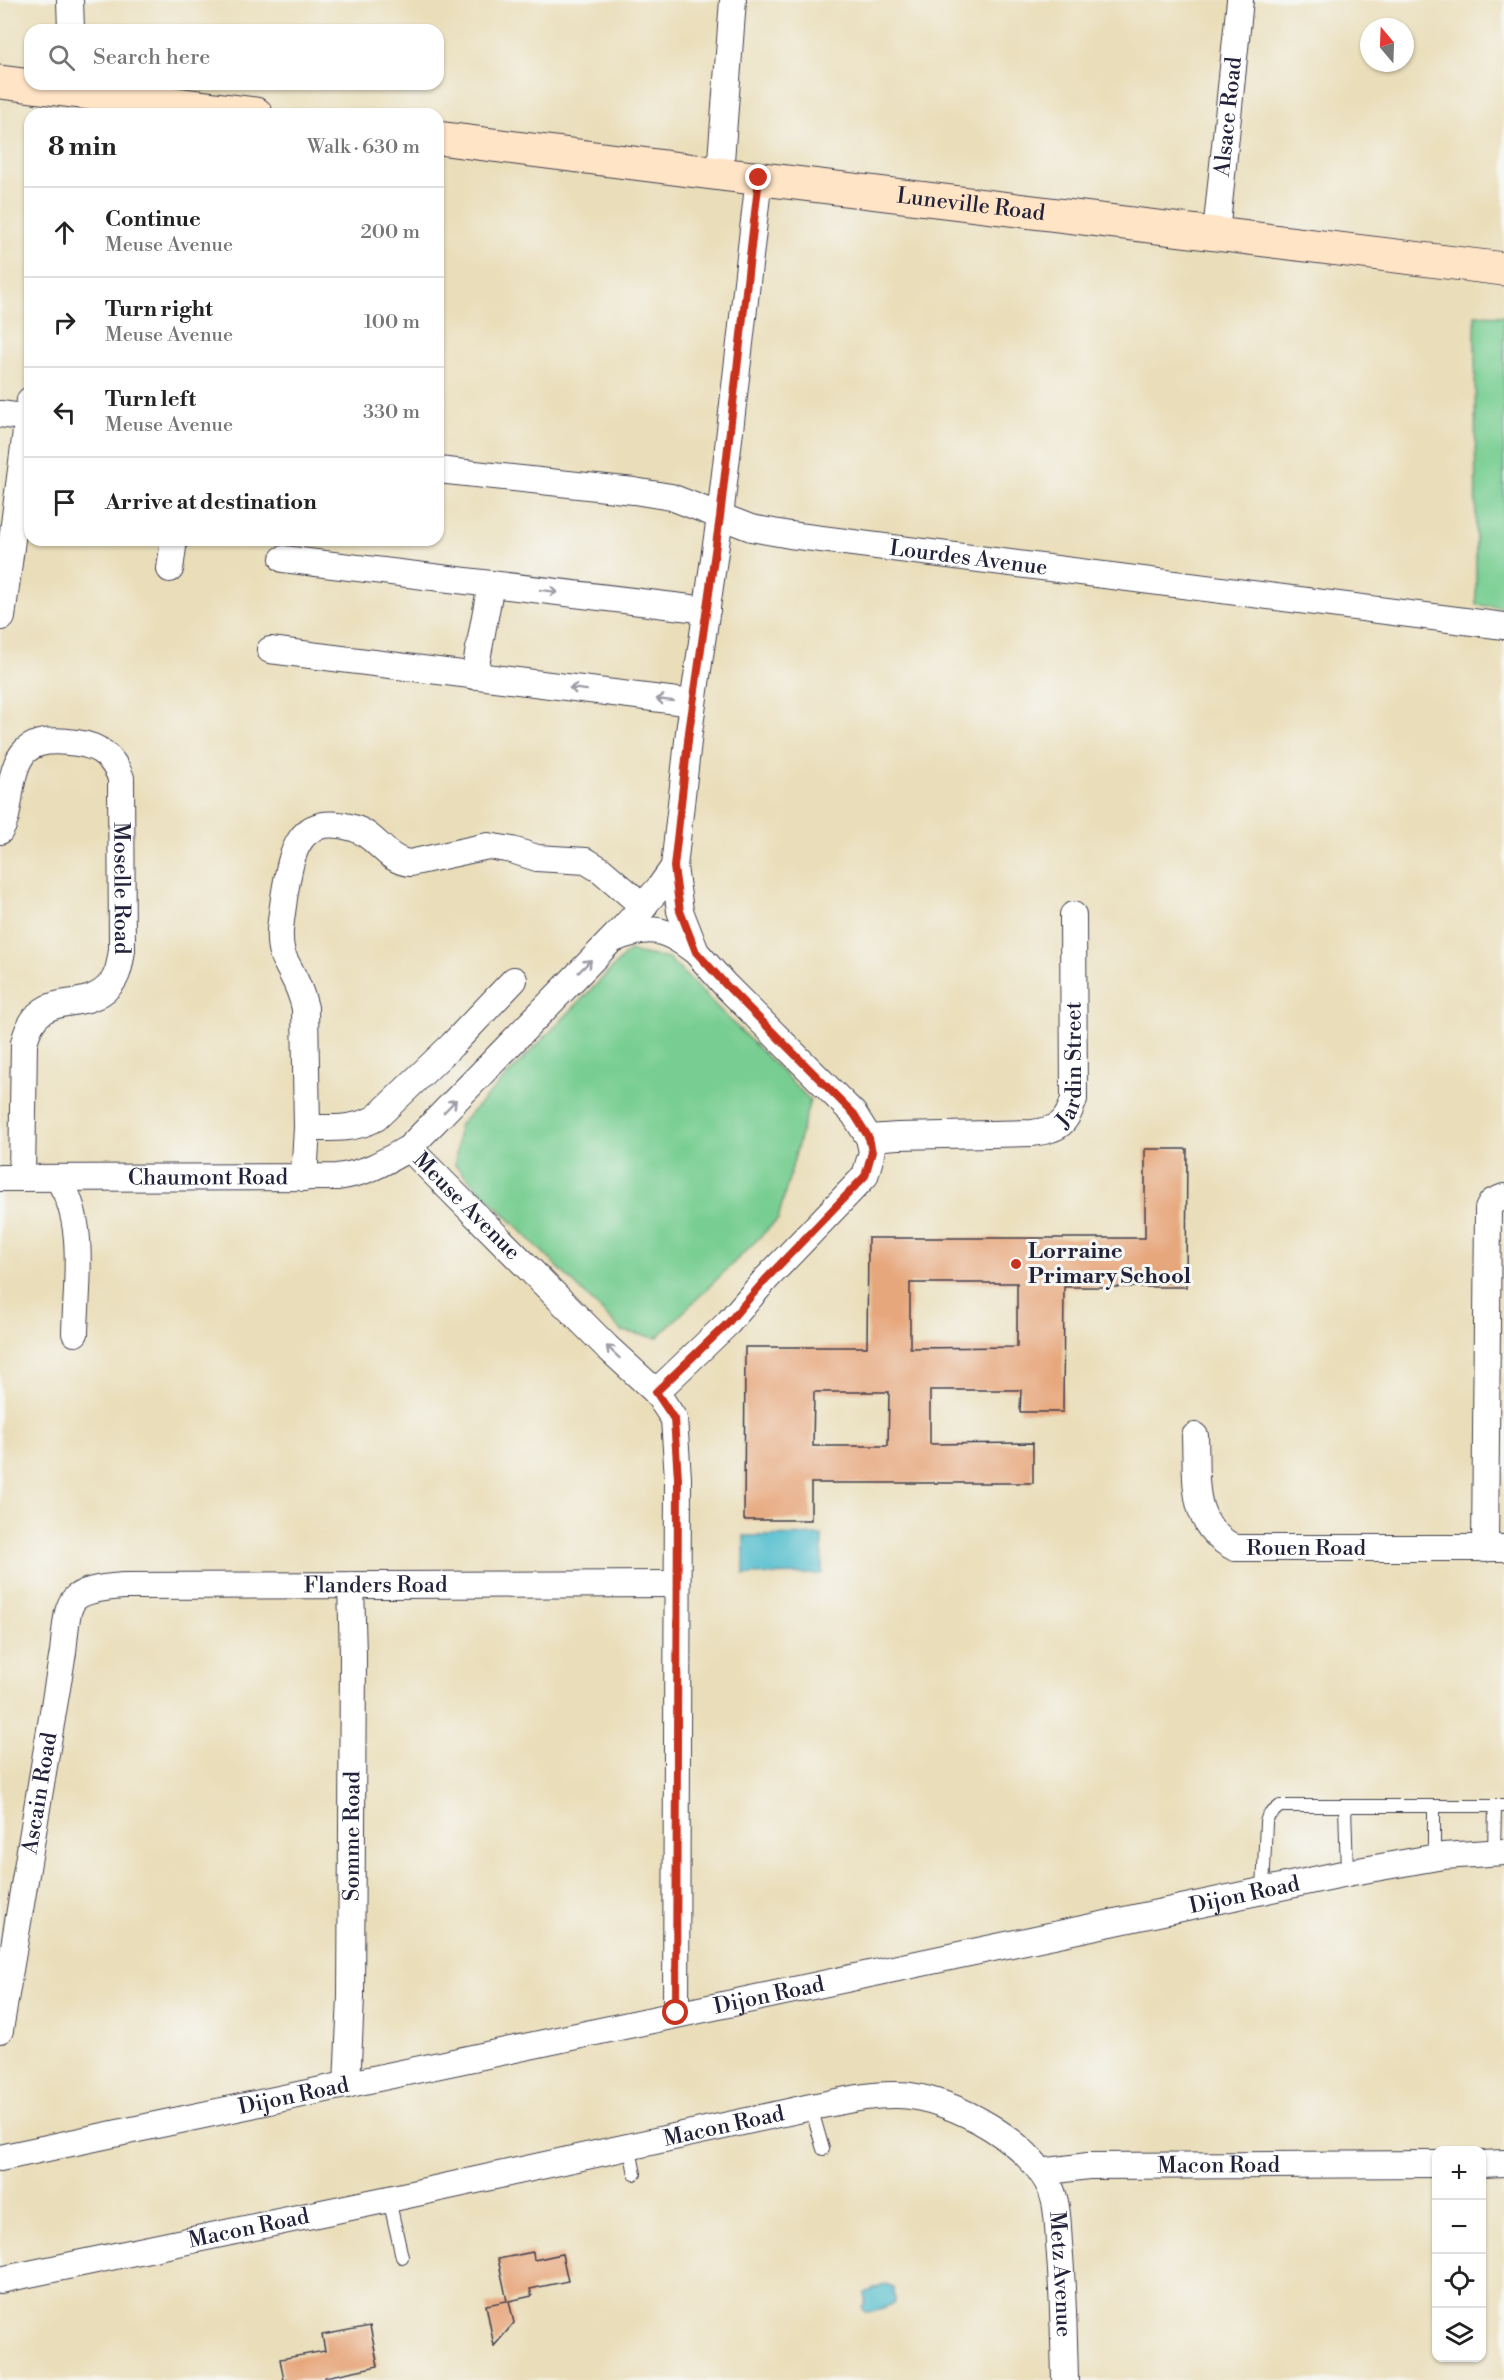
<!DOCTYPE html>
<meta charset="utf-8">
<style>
body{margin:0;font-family:"Libre Bodoni",serif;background:#f6f6f6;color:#222}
.controls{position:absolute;right:18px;bottom:18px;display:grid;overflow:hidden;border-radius:12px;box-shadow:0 2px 4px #0004}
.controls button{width:54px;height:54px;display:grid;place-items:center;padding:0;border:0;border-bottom:2px solid #e0e0e0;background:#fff;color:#222;font:30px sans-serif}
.compass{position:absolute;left:1360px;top:18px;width:54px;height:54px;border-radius:50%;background:#fff;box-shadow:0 2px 4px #0004;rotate:341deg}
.stop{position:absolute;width:18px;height:18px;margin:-14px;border:4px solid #c8321e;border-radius:50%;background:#fff}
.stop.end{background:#c8321e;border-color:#fff;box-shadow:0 2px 6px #0008}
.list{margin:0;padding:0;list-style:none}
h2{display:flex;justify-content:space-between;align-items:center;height:78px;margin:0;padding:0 24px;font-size:26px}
h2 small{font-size:20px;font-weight:400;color:#767676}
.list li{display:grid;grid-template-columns:39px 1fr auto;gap:18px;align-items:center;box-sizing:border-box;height:90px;padding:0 24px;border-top:2px solid #e0e0e0}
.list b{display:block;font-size:22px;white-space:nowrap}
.list p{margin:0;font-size:20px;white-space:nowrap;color:#767676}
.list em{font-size:20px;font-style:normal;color:#767676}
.icon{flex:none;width:33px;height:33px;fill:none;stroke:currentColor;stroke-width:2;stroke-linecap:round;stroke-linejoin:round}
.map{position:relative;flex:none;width:1504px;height:2380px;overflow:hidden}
.search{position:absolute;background:#fff;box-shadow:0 2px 4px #0004;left:24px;top:24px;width:420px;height:66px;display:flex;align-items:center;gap:15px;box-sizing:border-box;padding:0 21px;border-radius:18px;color:#767676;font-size:22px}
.panel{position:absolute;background:#fff;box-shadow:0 2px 4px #0004;left:24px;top:108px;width:420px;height:438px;border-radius:18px}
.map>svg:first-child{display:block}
.green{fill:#78ce92;stroke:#4d7866;stroke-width:1.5}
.water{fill:#52bece;stroke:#3a7084;stroke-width:1.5}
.building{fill:#e7a77d;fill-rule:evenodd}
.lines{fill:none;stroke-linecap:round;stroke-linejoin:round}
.lane-casing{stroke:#403e4e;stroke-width:14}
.street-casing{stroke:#403e4e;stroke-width:28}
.secondary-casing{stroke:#403e4e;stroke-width:35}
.lane{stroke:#fff;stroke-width:12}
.street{stroke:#fff;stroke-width:26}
.secondary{stroke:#ffe4c6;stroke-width:33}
.oneway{stroke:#9c9ca7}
.route{stroke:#c8321e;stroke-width:8}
.poi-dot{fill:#c8321e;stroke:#f6f6f2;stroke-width:2}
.labels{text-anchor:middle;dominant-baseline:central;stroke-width:6;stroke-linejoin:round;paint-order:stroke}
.street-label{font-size:22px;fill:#22223b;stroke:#f6f6f2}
.poi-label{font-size:22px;font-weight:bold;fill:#22223b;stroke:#f6f6f2;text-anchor:start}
</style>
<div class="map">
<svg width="1504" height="2380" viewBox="0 0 1504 2380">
<rect width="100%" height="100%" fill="#f6f6f2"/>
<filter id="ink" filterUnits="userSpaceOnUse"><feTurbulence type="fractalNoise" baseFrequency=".0167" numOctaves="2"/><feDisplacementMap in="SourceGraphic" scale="12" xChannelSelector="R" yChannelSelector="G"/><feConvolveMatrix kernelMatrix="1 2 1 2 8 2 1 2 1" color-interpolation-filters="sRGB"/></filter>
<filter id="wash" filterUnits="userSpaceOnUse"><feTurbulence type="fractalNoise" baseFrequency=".008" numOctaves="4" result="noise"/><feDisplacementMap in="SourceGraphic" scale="24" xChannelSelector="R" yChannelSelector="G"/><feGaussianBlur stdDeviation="1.35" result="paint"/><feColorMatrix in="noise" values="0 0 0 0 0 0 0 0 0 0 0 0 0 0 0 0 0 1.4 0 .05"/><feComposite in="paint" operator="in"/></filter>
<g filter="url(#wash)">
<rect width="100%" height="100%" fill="#eadeba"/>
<path class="green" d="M1475,315L1504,316V607L1476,605Z
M629,951L669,959L810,1100L778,1219L657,1338L622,1331L455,1165L459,1125Z"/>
<path class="water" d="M822,1535V1574L744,1575V1536Z
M886,2284L894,2287L895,2303L873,2312H865L862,2307L865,2304V2293Z"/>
<g id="blocks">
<path class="building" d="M1145,1149H1187L1186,1287H1064L1063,1412H1020L1021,1390H930V1444L1033,1443V1483H811V1520H744L745,1347H867L868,1238H1145ZM910,1283H1017V1347L910,1348ZM814,1392H889L888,1446H813Z
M533,2252L534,2260L562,2254L568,2281L530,2289L532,2296L509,2301L514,2323L494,2346L486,2305L507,2301L498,2259Z
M370,2326L378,2366L325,2377V2380H284L280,2359L325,2351L322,2335Z"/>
</g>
</g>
<g filter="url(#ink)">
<use href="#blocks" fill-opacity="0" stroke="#403e4e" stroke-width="1.5"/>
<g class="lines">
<defs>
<path id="lane" d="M1345,1806L1347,1873
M1494,1852L1495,1806
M1434,1858V1806
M1263,1891L1266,1822L1268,1816L1280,1806H1504
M811,2107L823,2149
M629,2145L635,2174
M389,2199L402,2257"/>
<g id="street">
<path d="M70,0L71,30"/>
<path d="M720,174L733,0"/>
<path id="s1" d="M1216,233L1240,0"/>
<path d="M0,414L30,418"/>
<path id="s2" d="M438,470L634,491L671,497L751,528L790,535L1504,626"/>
<path d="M283,559L707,610"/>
<path d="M170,569L174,540"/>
<path d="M2,617L30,400"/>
<path d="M270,650L693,703"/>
<path d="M474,676L491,584"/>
<path id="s3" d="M0,831C6,822 7,811 9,800C15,753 24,735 77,743C100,746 113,757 121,778L122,950C120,962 119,975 110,985C82,1017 38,984 24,1043L22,1178"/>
<path d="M614,939C651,924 665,928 696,952"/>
<path d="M307,1128C331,1128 354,1130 376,1118L452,1045L514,980"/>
<path id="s4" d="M869,1138L898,1136L1032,1133C1059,1129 1066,1125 1074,1099L1073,915"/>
<path id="s5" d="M409,1148L607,1347L656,1392L674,1419L678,1478L676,2013"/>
<path id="s6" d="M0,1178L337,1177C367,1173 383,1163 409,1148L627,924L659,888L674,867"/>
<path d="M304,1178L307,1128L305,1008C302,996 298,985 292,974C289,967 284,960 282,953C277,936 282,916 284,898C291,855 296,812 353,828C376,834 386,861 410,863L488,846L512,850L537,858L586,861L601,870L644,907"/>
<path d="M58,1179C87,1221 76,1284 75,1333"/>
<path d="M656,1392L728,1323L765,1280L865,1176L872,1152L869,1138L854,1114L725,985L696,952L680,911L674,867L689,732L720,517L759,178"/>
<path id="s7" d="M1195,1436C1197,1480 1189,1525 1235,1548H1504"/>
<path d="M1485,1549L1488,1209L1492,1202L1504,1197"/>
<path id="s8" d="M0,2030L63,1652C69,1598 64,1591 123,1586L676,1584"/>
<path id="s9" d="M347,2085L351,1997L353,1655L351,1586"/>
<path id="s10" d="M0,2158L1347,1873L1443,1856L1504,1852"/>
<path d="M1482,2164L1504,2163"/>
<path id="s11" d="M1041,2172L1088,2166L1436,2164"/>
<path id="s12" d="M0,2280L389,2199L811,2107C839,2102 869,2094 897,2095C950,2095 1044,2147 1055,2202C1058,2215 1058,2229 1059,2243C1063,2289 1064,2334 1065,2380"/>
</g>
<g id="secondary">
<path d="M0,82L256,114"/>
<path id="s13" d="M438,138L720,174L1504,269"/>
</g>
</defs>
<use href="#lane" class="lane-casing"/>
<use href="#street" class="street-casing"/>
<use href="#secondary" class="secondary-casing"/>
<use href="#lane" class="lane"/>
<use href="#street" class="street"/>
<use href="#secondary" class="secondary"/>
</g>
<defs><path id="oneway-shaft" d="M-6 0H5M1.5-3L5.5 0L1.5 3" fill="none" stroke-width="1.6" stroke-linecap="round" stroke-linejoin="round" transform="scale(1.5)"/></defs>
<g class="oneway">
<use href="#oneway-shaft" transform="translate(549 591) rotate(7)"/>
<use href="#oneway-shaft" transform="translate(578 689) rotate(-173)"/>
<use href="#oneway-shaft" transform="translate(665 700) rotate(-173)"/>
<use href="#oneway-shaft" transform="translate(585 966) rotate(-45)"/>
<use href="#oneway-shaft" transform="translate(450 1106) rotate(-46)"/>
<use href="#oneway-shaft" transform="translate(613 1352) rotate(-137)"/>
</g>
</g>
<g class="lines" filter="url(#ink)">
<path class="route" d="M676,2013L678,1478L674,1419L656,1392L728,1323L765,1280L865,1176L872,1152L869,1138L854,1114L726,985L696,952L680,911L674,867L689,732L720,517L759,178"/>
</g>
<circle class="poi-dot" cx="1016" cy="1264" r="6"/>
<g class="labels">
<g class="street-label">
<text stroke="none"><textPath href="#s1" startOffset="117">Alsace Road</textPath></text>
<text stroke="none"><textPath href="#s13" startOffset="537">Luneville Road</textPath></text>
<text stroke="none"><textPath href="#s2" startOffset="540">Lourdes Avenue</textPath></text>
<text stroke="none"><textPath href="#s3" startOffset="309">Moselle Road</textPath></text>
<text stroke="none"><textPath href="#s4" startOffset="256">Jardin Street</textPath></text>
<text stroke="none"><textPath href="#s6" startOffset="208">Chaumont Road</textPath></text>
<text stroke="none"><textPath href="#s5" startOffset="82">Meuse Avenue</textPath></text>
<text stroke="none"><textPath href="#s7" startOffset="198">Rouen Road</textPath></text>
<text stroke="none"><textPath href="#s8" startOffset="742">Flanders Road</textPath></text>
<text stroke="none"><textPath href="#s8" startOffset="240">Ascain Road</textPath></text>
<text stroke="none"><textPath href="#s9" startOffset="249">Somme Road</textPath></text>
<text stroke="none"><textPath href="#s10" startOffset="1272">Dijon Road</textPath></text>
<text stroke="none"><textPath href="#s10" startOffset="786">Dijon Road</textPath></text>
<text stroke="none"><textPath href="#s10" startOffset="300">Dijon Road</textPath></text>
<text stroke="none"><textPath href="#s12" startOffset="740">Macon Road</textPath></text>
<text stroke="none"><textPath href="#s11" startOffset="178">Macon Road</textPath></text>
<text stroke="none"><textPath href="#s12" startOffset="254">Macon Road</textPath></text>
<text stroke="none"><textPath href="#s12" startOffset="1190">Metz Avenue</textPath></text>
</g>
<g class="poi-label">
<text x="1028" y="1251">Lorraine<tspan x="1028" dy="25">Primary School</tspan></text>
</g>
</g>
</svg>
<div class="controls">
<button>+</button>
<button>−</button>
<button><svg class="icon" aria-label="locate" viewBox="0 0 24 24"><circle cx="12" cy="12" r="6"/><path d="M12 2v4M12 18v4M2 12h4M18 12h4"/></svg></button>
<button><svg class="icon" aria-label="layers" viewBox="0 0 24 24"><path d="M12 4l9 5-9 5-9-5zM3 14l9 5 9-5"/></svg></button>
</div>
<svg class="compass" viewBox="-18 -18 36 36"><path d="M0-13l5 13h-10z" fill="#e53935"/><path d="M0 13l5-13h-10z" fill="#767676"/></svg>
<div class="stop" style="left:676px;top:2013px"></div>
<div class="stop end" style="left:759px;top:178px"></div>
<div class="search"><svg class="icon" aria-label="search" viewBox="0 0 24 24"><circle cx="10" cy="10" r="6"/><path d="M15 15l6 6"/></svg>Search here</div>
<section class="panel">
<h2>8 min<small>Walk · 630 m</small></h2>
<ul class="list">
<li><svg class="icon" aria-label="ahead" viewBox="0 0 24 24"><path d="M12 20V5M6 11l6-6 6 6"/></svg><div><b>Continue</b><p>Meuse Avenue</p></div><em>200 m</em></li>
<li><svg class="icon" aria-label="right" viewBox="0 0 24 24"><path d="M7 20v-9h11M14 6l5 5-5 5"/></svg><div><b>Turn right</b><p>Meuse Avenue</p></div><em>100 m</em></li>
<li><svg class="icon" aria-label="left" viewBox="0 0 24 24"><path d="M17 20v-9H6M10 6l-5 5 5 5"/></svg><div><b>Turn left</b><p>Meuse Avenue</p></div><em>330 m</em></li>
<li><svg class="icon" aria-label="arrive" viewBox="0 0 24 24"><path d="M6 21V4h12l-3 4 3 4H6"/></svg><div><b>Arrive at destination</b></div></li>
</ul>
</section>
</div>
